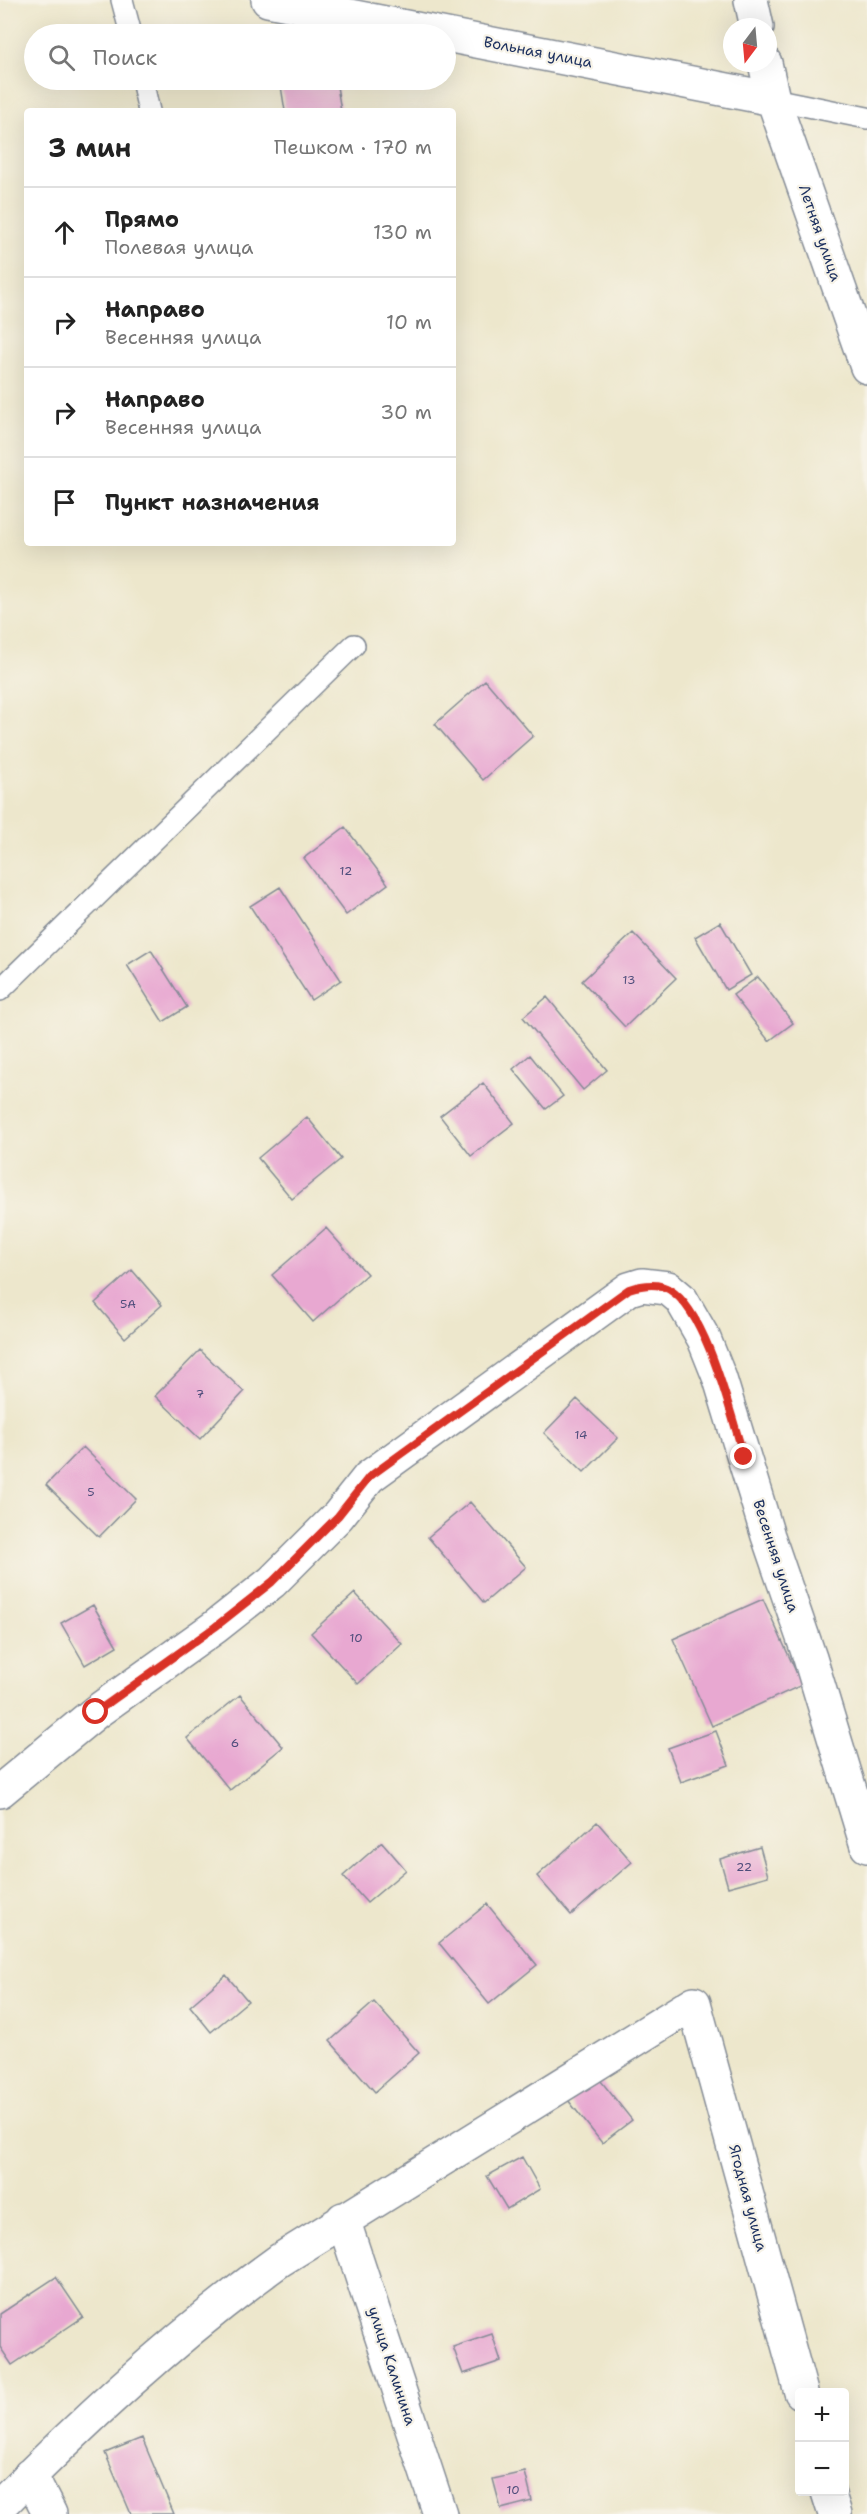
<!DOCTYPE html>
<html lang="ru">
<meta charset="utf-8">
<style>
body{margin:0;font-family:"Shantell Sans",sans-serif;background:#f2f2f2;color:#222}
.controls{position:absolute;right:18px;bottom:18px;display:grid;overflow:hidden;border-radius:6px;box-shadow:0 6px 24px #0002}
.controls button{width:54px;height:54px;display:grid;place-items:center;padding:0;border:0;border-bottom:2px solid #e0e0e0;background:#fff;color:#222;font:30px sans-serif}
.compass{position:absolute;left:723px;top:18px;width:54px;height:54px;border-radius:50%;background:#fff;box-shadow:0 6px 24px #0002;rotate:196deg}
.stop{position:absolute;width:18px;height:18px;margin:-14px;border:4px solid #d93025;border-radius:50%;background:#fff}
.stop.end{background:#d93025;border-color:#fff;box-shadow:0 2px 6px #0008}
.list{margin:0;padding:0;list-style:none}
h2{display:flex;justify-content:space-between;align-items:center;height:78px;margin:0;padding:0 24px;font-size:26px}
h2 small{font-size:20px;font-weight:400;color:#767676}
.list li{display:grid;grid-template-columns:39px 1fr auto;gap:18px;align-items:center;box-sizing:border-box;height:90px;padding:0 24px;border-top:2px solid #e0e0e0}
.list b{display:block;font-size:22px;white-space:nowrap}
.list p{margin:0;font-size:20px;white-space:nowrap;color:#767676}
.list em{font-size:20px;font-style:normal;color:#767676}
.icon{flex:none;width:33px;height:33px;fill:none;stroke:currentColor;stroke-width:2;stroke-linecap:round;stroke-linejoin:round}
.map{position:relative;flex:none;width:867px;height:2514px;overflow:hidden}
.search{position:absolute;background:#fff;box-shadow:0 6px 24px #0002;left:24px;top:24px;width:432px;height:66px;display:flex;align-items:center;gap:15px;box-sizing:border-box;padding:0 21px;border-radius:33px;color:#767676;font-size:22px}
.panel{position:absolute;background:#fff;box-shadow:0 6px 24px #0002;left:24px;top:108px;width:432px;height:438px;border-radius:6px}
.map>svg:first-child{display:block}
.building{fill:#e8a8d1}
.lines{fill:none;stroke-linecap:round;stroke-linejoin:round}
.service-casing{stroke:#848b95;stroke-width:24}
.minor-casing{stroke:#848b95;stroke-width:36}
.service{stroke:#fff;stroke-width:21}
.minor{stroke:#fff;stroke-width:33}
.route{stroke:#d93025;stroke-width:8}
.labels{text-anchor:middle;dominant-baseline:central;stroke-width:4.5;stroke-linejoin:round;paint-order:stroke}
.number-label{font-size:12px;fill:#4e4d7b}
.street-label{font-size:15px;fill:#1b2f5e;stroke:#f7f3e8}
</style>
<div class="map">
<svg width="867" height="2514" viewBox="0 0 867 2514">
<rect width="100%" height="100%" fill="#f7f3e8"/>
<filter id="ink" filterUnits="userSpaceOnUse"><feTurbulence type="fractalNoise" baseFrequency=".0167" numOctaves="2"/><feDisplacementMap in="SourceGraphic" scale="12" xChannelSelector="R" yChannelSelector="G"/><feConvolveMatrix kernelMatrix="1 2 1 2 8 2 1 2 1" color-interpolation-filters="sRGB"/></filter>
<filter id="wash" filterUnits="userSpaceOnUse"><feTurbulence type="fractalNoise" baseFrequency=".008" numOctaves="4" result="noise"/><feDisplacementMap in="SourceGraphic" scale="24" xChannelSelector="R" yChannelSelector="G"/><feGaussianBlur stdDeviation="1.35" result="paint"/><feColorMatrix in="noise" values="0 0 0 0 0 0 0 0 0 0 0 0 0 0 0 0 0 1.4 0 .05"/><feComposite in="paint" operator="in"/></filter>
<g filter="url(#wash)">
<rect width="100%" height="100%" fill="#ede7cc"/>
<g id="blocks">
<path class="building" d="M280,80H336L341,111H285Z
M485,680L533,736L483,780L435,724Z
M345,827L388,884L346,915L304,858Z
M280,887L341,980L311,1000L250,906Z
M720,922L751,975L726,990L695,937Z
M633,933L676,978L625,1027L582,981Z
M151,950L187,1007L163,1022L127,965Z
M758,977L793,1023L769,1041L733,995Z
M547,997L607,1070L583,1090L523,1017Z
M530,1055L563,1096L546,1109L513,1069Z
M483,1083L514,1123L471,1156L440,1116Z
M307,1117L341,1159L292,1199L258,1158Z
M326,1228L367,1274L313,1322L272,1275Z
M132,1270L162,1305L125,1338L95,1303Z
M200,1350L244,1392L200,1439L155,1396Z
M577,1399L618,1438L584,1472L544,1433Z
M83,1447L136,1499L99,1537L46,1485Z
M470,1502L526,1567L484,1603L428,1537Z
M355,1593L402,1644L358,1684L311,1633Z
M763,1599L802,1685L712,1726L673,1639Z
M93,1605L117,1646L85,1665L61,1623Z
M240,1695L283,1747L230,1790L187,1738Z
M716,1731L729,1765L681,1782L668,1748Z
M597,1822L632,1862L571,1915L537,1876Z
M382,1842L406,1870L367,1903L343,1876Z
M760,1847L768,1876L728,1887L720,1859Z
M487,1904L537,1965L489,2004L439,1943Z
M226,1975L248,2001L211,2032L190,2006Z
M374,2002L419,2053L375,2092L330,2041Z
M597,2076L632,2120L602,2143L568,2100Z
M522,2157L540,2189L507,2209L487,2176Z
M56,2277L83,2317L12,2365L0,2347V2314Z
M492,2334L501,2361L463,2374L453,2347Z
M142,2438L174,2514H131L105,2453Z
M525,2472L532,2501L501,2509L493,2479Z"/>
</g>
</g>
<g filter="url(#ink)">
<use href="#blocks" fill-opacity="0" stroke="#848b95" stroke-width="1.5"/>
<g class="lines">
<defs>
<path id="service" d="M122,0L131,34
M142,80L149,111
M773,99L867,118
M0,990L354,645"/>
<path id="minor" d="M268,0L773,99
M751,0L757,27
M765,63L773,99L867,367
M0,1791L96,1712L215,1627L272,1582L338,1516L369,1477L629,1289L642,1285L668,1288L681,1299L704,1339L720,1379L768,1536L810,1658L867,1846
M343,2219L440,2514
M30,2475L50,2514
M828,2492L835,2514
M0,2506C87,2417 179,2333 280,2260L694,2003L801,2392"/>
</defs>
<use href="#service" class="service-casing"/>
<use href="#minor" class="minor-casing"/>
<use href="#service" class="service"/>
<use href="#minor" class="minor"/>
</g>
</g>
<g class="lines" filter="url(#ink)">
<path class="route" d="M96,1712L215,1627L272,1582L338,1516L369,1477L629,1289C642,1285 658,1282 670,1290C707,1312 731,1416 744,1457"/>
</g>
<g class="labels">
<g class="number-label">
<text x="346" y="871">12</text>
<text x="629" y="980">13</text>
<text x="128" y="1304">5А</text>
<text x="200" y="1394">7</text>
<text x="581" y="1435">14</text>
<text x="91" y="1492">5</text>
<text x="356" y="1638">10</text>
<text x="235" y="1743">6</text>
<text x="744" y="1867">22</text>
<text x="513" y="2490">10</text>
</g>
<g class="street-label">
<text transform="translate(538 52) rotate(11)">Вольная улица</text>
<text transform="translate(820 233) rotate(71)">Летняя улица</text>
<text transform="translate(776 1556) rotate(72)">Весенняя улица</text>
<text transform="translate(748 2198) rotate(75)">Ягодная улица</text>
<text transform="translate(392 2366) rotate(72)">улица Калинина</text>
</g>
</g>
</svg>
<div class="controls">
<button>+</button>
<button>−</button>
</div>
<svg class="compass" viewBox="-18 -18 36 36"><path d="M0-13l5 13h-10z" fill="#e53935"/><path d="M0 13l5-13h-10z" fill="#767676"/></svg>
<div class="stop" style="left:96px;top:1712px"></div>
<div class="stop end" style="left:744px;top:1457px"></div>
<div class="search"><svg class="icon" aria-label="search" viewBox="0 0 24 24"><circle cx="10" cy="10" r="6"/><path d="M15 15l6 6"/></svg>Поиск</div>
<section class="panel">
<h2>3 мин<small>Пешком · 170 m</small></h2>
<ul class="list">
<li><svg class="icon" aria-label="ahead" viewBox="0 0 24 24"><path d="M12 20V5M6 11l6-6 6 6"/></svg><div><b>Прямо</b><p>Полевая улица</p></div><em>130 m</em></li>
<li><svg class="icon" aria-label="right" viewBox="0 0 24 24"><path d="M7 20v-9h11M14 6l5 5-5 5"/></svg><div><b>Направо</b><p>Весенняя улица</p></div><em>10 m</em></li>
<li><svg class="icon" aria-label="right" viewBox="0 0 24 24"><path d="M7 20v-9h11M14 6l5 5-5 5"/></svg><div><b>Направо</b><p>Весенняя улица</p></div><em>30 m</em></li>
<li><svg class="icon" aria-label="arrive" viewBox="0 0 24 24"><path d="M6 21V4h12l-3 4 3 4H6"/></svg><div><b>Пункт назначения</b></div></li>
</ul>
</section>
</div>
